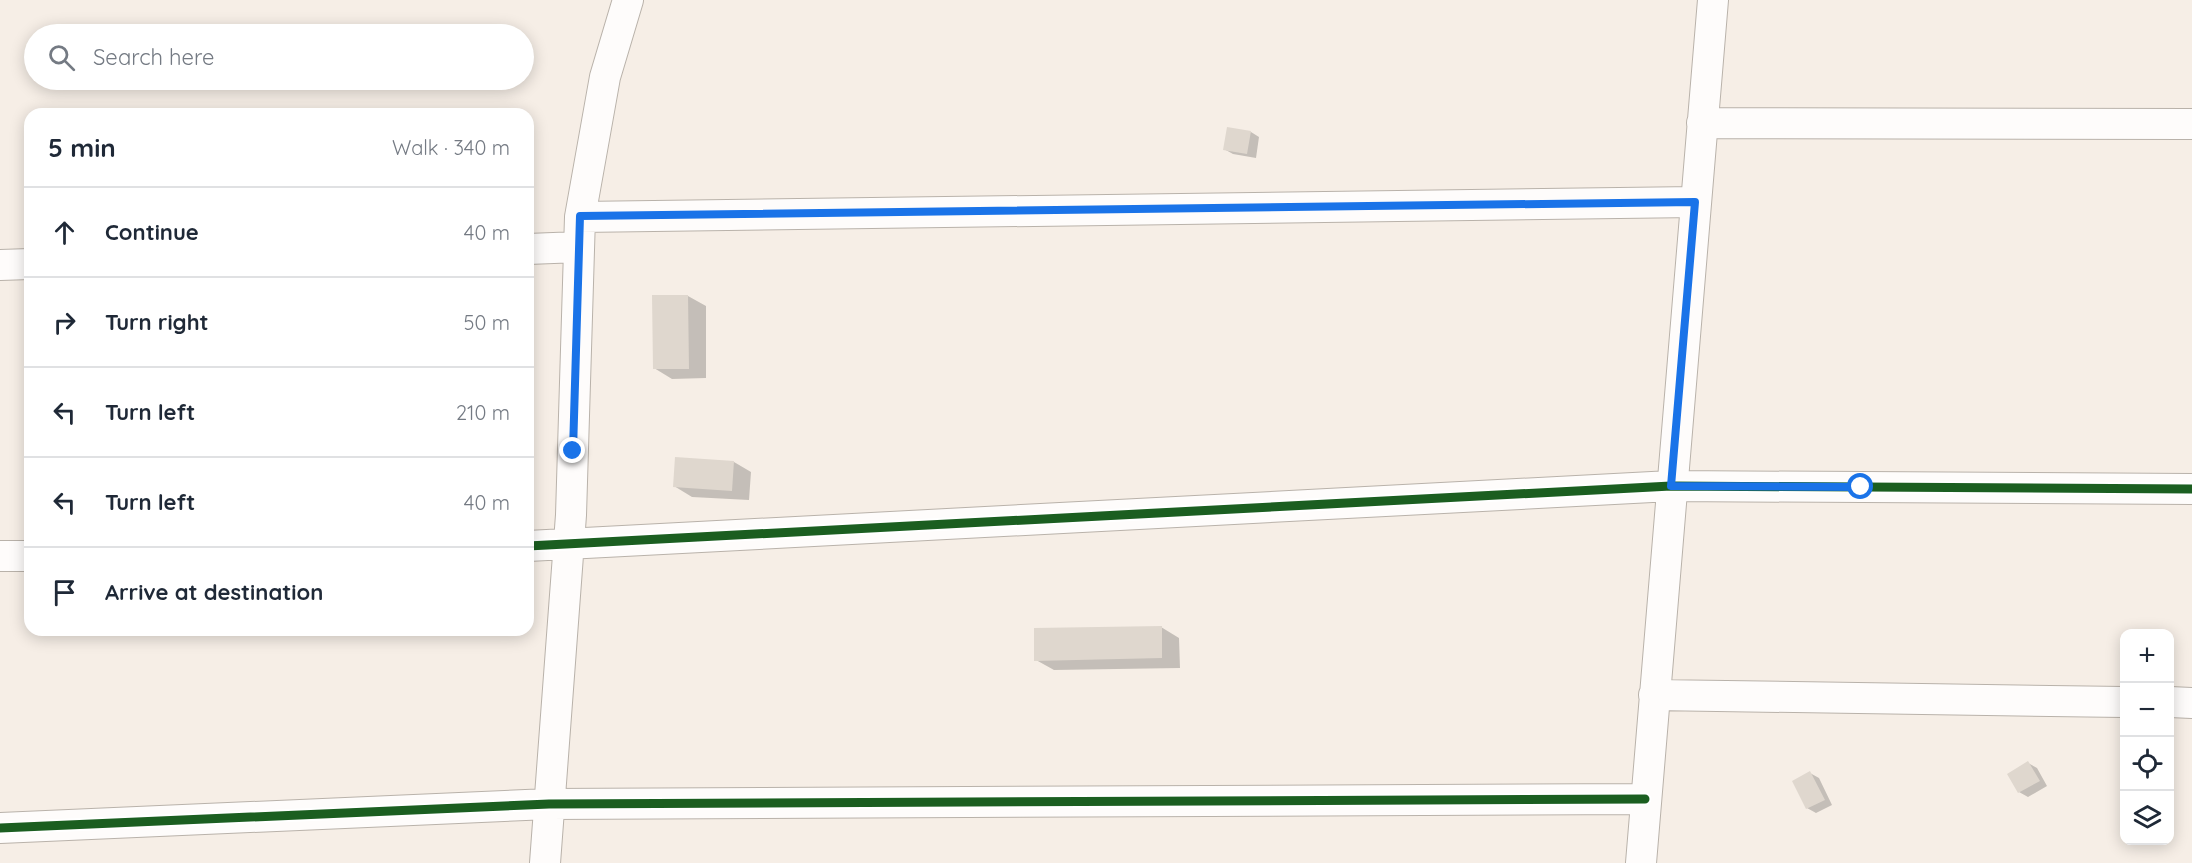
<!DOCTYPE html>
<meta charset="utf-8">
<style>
body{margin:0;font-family:Quicksand,sans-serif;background:#f6f6f7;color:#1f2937}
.controls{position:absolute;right:18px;bottom:18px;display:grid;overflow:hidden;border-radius:12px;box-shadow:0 3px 15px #0003}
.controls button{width:54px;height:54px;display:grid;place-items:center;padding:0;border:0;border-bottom:2px solid #e0e1e3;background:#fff;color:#1f2937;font:30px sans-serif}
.stop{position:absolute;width:18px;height:18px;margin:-14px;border:4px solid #1a73e8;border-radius:50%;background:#fff}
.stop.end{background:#1a73e8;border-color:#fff;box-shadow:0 2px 6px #0008}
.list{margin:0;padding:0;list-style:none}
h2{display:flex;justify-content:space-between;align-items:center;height:78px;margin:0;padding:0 24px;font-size:26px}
h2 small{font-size:20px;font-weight:400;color:#747a83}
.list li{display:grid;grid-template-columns:39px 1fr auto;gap:18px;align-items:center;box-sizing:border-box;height:90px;padding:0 24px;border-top:2px solid #e0e1e3}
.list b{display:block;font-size:22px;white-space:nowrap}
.list em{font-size:20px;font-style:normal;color:#747a83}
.icon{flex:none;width:33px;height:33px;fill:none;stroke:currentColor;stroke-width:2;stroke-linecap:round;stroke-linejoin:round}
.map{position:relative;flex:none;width:2192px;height:863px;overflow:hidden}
.search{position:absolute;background:#fff;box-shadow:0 3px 15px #0003;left:24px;top:24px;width:510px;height:66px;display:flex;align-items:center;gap:15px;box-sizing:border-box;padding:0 21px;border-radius:33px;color:#747a83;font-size:22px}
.panel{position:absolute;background:#fff;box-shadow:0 3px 15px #0003;left:24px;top:108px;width:510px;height:528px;border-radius:18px}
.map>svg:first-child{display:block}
.shadow{fill:#0003}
.building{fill:#dfd7ce}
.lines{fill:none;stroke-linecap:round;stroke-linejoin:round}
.street-casing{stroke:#b9b2aa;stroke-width:32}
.street{stroke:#fefcfb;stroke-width:30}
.cycleway-casing{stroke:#fff;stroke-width:13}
.cycleway{stroke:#1b5e20;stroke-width:9}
.route{stroke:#1a73e8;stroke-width:8}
</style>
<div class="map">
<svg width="2192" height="863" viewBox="0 0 2192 863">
<rect width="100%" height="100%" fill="#f6eee6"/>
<path class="shadow" d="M1251,132L1259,137L1256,158L1233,154L1224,149Z
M688,296L706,306V378L672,379L654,368Z
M734,462L751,472L749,500L692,497L674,486Z
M1161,627L1179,638L1180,668L1054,670L1036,660Z
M2028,763L2037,768L2047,786L2028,797L2019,792Z
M1810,773L1819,778L1832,805L1816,813L1807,808Z"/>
<path class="building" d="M1227,127L1251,131L1247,154L1223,150Z
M652,295H688L689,369H653Z
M675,457L734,461L732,491L673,487Z
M1162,626V658L1034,661V628Z
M2028,761L2040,781L2018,793L2007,774Z
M1810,771L1825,800L1806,809L1792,781Z"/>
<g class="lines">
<defs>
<path id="street" d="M1702,123L2192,124
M580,217L1695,202
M528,249L579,247
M0,265L30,264
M528,546L1671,486L2192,489
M0,556H30
M1654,695L2124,702
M2170,702L2192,703
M0,828L549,804L1645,799
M545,863L571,515L580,217L605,77L628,0
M1641,863L1713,0"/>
</defs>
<use href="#street" class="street-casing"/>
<use href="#street" class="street"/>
<defs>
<path id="cycleway" d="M528,546L1671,486L2192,489
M0,828L549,804L1645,799"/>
</defs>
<use href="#cycleway" class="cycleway-casing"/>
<use href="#cycleway" class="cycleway"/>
</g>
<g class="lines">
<path class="route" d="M573,451L580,216L1695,202L1671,486L1861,487"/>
</g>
</svg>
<div class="controls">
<button>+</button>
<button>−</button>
<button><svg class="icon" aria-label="locate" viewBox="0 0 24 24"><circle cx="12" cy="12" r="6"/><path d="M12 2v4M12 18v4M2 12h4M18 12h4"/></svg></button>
<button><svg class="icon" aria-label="layers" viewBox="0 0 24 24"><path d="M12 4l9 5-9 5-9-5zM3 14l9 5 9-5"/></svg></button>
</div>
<div class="stop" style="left:1861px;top:487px"></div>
<div class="stop end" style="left:573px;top:451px"></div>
<div class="search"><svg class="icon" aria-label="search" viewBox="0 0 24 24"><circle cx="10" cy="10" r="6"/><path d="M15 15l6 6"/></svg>Search here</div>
<section class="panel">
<h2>5 min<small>Walk · 340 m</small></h2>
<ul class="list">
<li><svg class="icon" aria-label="ahead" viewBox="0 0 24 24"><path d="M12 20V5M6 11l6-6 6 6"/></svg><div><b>Continue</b></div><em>40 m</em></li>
<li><svg class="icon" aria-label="right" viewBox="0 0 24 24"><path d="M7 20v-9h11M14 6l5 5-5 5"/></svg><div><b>Turn right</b></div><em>50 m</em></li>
<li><svg class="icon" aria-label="left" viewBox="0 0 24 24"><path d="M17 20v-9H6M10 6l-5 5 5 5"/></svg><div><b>Turn left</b></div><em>210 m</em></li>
<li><svg class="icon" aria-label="left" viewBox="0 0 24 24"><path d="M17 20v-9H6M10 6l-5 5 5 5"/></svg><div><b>Turn left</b></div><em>40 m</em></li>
<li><svg class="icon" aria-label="arrive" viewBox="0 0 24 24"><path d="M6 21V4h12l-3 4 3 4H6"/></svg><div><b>Arrive at destination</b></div></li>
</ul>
</section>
</div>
